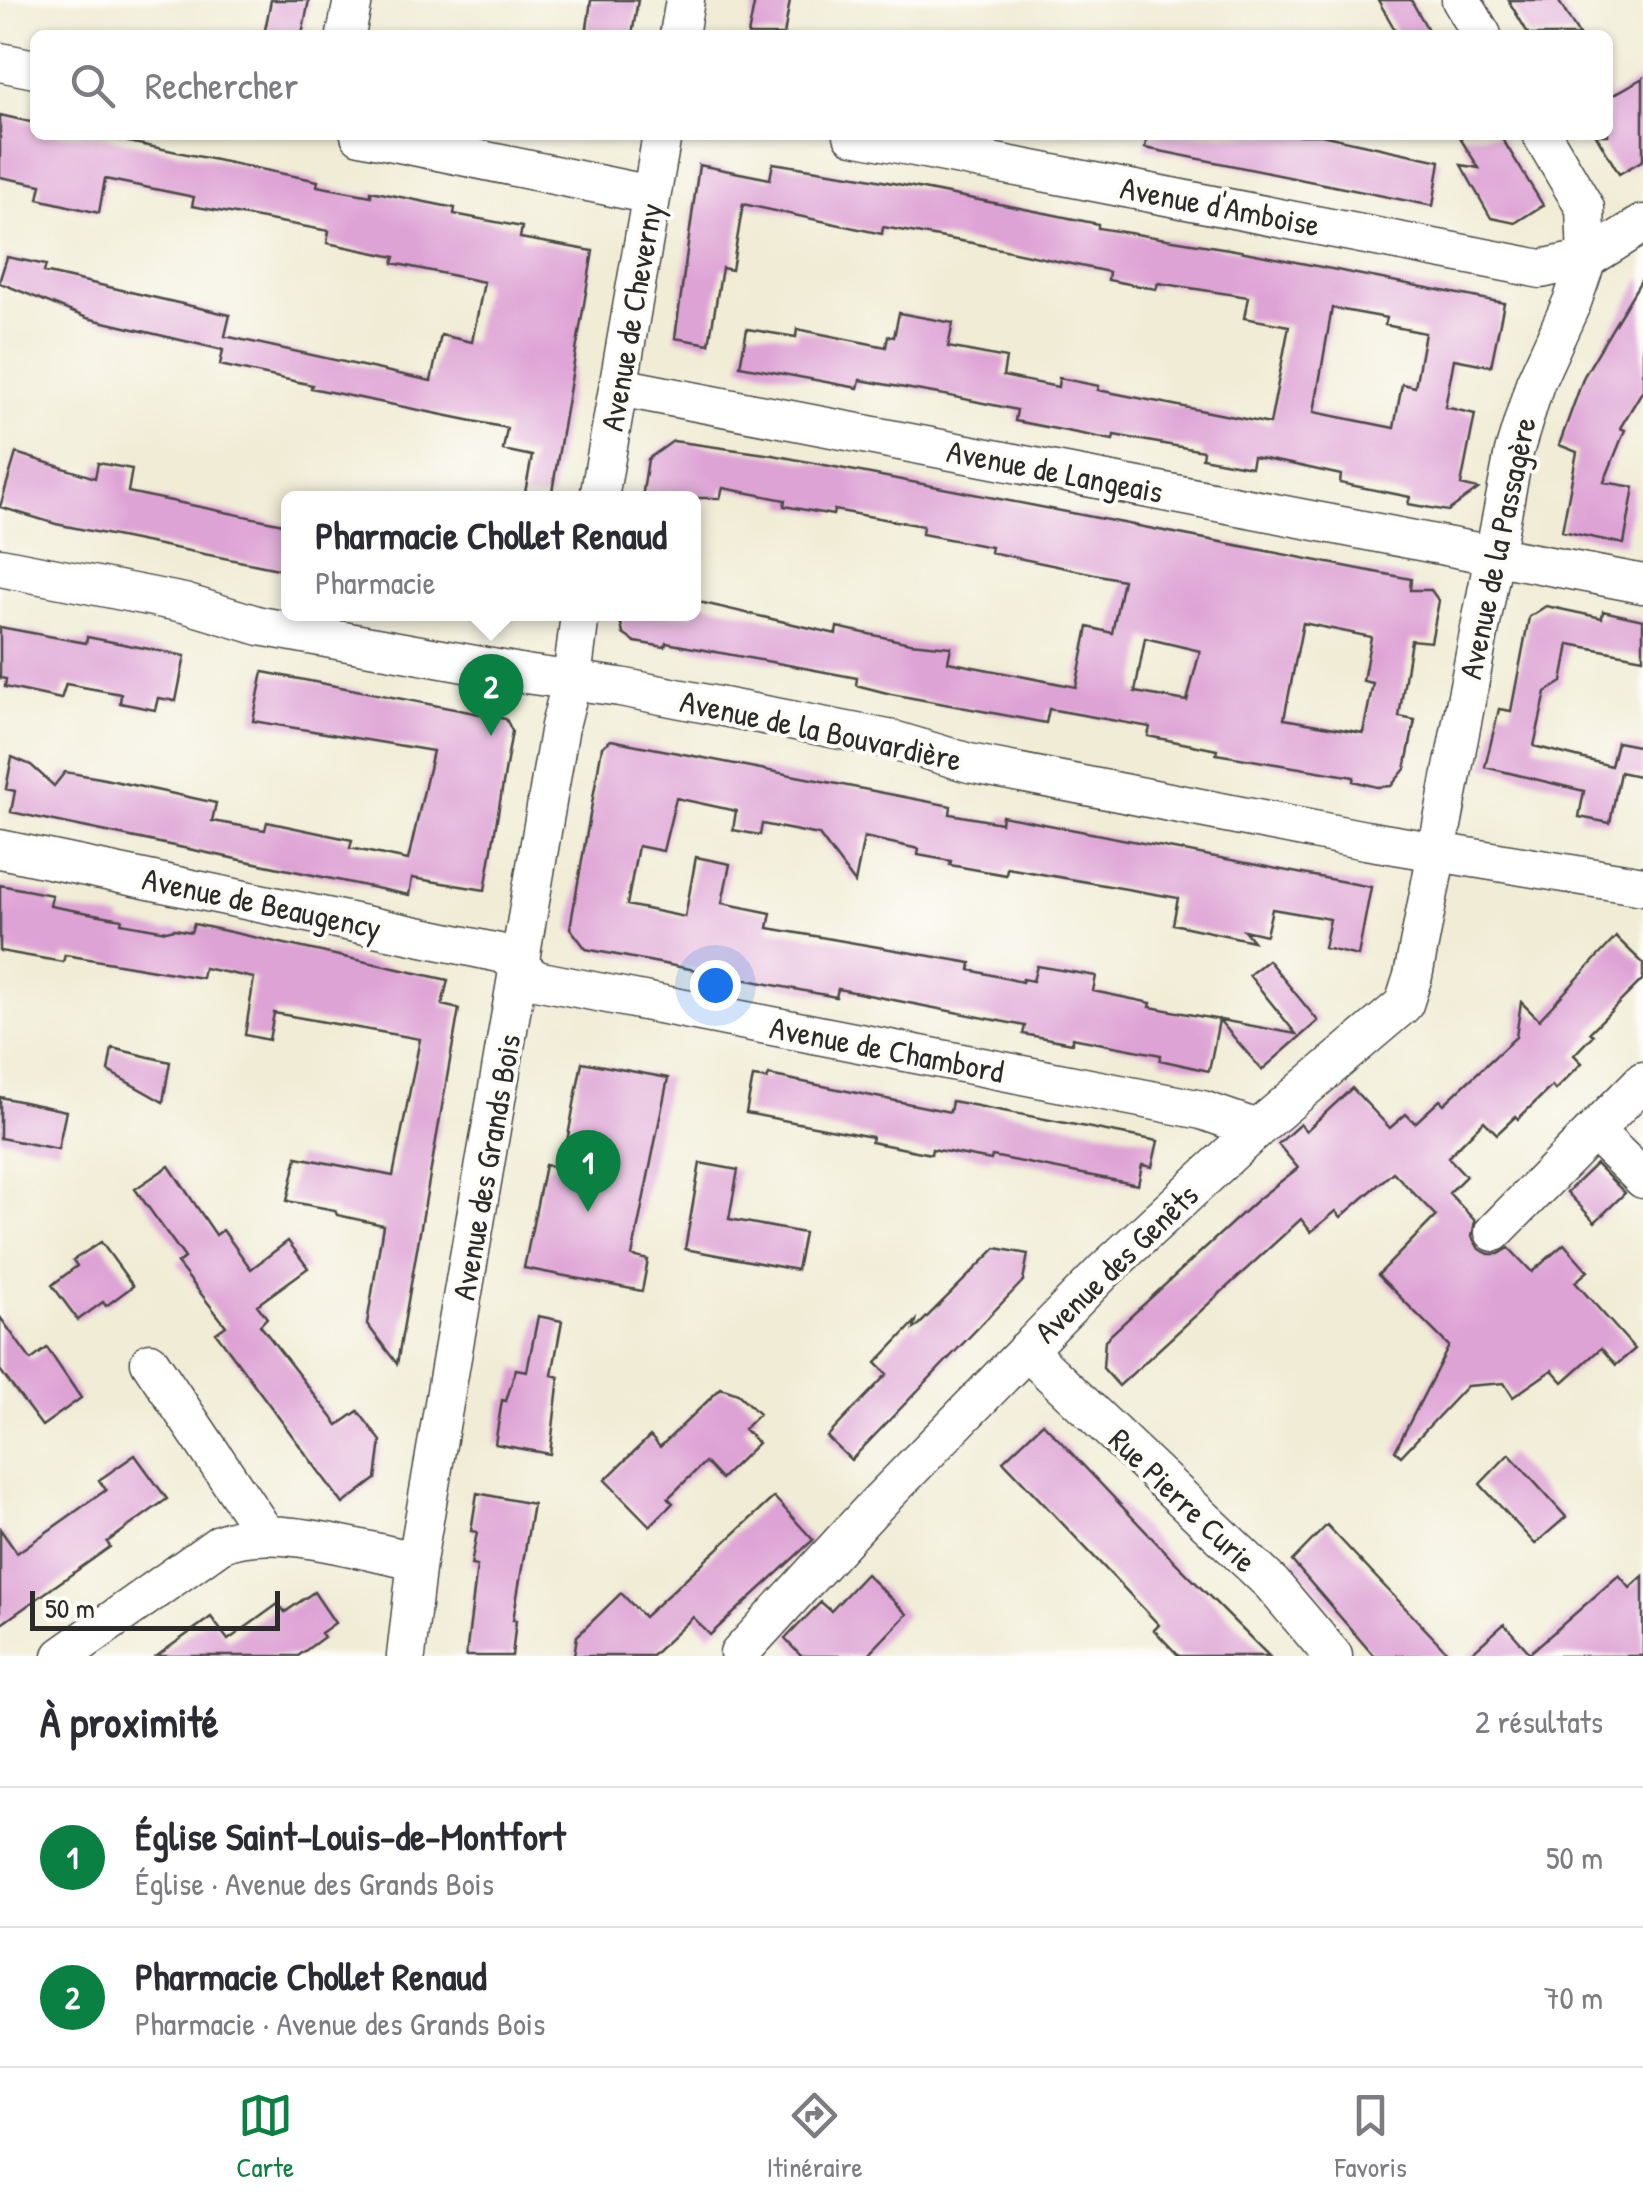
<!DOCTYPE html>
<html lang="fr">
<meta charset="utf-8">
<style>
body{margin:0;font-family:"Patrick Hand",sans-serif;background:#f2f2f3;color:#2b2b33}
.scale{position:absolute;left:30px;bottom:25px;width:250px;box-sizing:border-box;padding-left:10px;border:5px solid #2b2b2b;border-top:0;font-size:28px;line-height:35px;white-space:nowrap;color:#2b2b2b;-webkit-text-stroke:8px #fdfcf7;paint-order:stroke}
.you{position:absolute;left:715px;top:985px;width:35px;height:35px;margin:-25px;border:8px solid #fff;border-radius:50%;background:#1a73e8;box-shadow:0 0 0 15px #1a73e833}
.badge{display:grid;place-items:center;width:65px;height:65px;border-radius:50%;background:#0b8043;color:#fff;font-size:32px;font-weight:700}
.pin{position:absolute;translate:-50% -82px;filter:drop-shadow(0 2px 5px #0008)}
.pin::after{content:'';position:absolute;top:52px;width:35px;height:30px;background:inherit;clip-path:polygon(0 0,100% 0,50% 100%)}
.popup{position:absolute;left:281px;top:491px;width:420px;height:130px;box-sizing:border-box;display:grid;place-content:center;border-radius:15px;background:#fff;filter:drop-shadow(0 2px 8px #0005);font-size:32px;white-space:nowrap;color:#7c7c81}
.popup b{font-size:38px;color:#2b2b33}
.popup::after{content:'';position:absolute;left:50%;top:100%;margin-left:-20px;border:20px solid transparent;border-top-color:#fff}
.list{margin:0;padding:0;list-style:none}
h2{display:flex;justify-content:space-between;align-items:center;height:130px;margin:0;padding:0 40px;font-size:42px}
h2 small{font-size:32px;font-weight:400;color:#7c7c81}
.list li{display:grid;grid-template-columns:65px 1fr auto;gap:30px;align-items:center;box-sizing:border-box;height:140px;padding:0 40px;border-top:2px solid #e1e1e2}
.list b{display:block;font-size:38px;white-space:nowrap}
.list p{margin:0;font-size:32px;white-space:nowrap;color:#7c7c81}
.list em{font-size:32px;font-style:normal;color:#7c7c81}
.icon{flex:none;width:55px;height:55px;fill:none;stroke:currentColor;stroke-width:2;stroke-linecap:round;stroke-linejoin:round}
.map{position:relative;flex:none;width:1643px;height:1656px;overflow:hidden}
.search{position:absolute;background:#fff;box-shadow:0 2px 8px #0004;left:30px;right:30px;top:30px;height:110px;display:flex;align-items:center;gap:25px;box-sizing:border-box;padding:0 35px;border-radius:15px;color:#7c7c81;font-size:38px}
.sheet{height:410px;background:#fff}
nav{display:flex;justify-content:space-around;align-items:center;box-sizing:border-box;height:140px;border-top:2px solid #e1e1e2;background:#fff;font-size:28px;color:#7c7c81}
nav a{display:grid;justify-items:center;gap:5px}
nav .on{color:#0b8043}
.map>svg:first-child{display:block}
.building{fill:#dea3d5;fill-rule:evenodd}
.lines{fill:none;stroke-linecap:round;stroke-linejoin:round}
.minor-casing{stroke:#494844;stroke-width:41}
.minor{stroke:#fff;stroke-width:38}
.labels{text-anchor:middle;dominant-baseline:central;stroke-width:8;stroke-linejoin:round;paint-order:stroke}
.street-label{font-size:32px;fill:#2b2b2b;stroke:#fdfcf7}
</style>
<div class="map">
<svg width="1643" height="1656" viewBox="0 0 1643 1656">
<rect width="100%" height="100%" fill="#fdfcf7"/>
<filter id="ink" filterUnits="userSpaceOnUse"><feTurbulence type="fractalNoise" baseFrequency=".01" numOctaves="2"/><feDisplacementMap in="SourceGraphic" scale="20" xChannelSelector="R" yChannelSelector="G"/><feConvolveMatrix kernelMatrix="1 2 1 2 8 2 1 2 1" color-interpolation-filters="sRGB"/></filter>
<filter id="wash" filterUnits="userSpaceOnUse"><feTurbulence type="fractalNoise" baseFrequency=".0048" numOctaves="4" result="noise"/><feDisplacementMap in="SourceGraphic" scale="40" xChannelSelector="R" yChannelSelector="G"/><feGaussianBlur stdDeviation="2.25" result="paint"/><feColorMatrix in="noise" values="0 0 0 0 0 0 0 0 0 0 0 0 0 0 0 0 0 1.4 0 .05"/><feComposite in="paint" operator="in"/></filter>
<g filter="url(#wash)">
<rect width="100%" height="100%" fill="#f0ecd5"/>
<g id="blocks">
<path class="building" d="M271,0H309L302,35H264Z
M591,0H638L632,35H586Z
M755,0H790L784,35H748Z
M1378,0H1411L1431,35H1398Z
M1508,0H1558L1579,35H1529Z
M1643,78V160L1619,174L1596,135H1608V98Z
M0,115L35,123V135H95L318,181L317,186L371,196V191L455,208L454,214L522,227L520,238L593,251L551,498H524L532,456L503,450L507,428L311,388L312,385L220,365L223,350L87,318L0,283V279L7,257L46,265L44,272L230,315L225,336L431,381L441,335L472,342L484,282L393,263L395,257L327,243L329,231L192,206L194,197L105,179L99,213L38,199L41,185L0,177Z
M1147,135H1321L1440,161L1433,206L1145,148Z
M1458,135H1500L1543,205L1515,223L1491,218L1461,165L1479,168Z
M773,163L862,177L1050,214L1098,224V228L1235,250L1504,303L1491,366L1454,359L1445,407L1475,414L1461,485L1478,489L1448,511L1408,504L1410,497L1340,483L1341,475L1291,464L1253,457L1251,467L1202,458L1203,451L1114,435L1113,440L1015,421L1017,410L950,396L860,380L858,388L740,366L747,329L796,337L797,329L886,347L888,336L894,337L899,313L953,323L948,347L1006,358L1003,376L1058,387L1059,378L1099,386L1098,390L1270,424L1289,326L1244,318L1248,297L1158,283L1156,289L1108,280L1109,272L972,243L883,227L882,234L743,204L732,270L722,268L709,344L675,338L699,165L770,179ZM1332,308L1387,318L1385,325L1425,333L1415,387L1402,384L1394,428L1314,412Z
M1643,277V390L1620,428L1625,430L1604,482L1634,487L1624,544L1562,531L1577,452L1559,445L1584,376Z
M673,441L773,455L1411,579L1410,590H1431L1439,601L1431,642L1411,640L1399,717L1415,720L1405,769L1391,786L1377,787L1353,781L1354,777L1216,754L1217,750L1148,736L1150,727L1049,709L1046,723L891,694L856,685L857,678L799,667L666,643L665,647L635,642L623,634L619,614H694L695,601L836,634L837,627L910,643L951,647L948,662L1076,687L1088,627L1112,633L1123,580L990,552L991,547L922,534L923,526L834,510L833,515L784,506L785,500L723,488L720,498H642L648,459ZM1303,623L1371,637L1363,681L1373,683L1363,733L1284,719ZM1145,638L1200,651L1187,701L1135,692Z
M16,453L95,478L98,463L132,469L128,492L288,525V571L56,524L0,507Z
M1546,606L1602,618L1603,611L1643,620V658L1569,644L1562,682L1546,692L1534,746L1611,766L1617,742L1643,747V777L1620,772L1610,823L1579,817L1584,791L1485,767L1499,709L1511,711L1529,617Z
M0,627L86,643L87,637L185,656L176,701L158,698L155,710L120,703L121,694L66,684L61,699L5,687L6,679L0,678Z
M263,672L506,719L512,731L485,890L412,878L409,895L11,812L15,791L6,789L12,757L31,765L54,786L65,772L100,778L216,803L212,821L265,830L267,822L352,840L350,848L408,860L433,751L253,721Z
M611,740L951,806L950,814L1001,823L1002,816L1371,887L1358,956L1324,948L1330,919L1272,909L1266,935L1244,930L1253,941L1173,924L1178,898L1007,868L1006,875L950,865L951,861L918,855L919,849L864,837L855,883L819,835L762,824L760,835L733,830L736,811L676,798L663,851L638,846L627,905L685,917L696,857L730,864L722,903L771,913L768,928L971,963L970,970L1022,982L1023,979L1033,981L1037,966L1096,976L1093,991L1151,1003L1150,1007L1296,1034L1249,975L1268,960L1318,1021L1262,1070L1219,1020L1209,1071L1160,1060L1161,1055L1072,1038V1043L1023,1034L1025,1026L838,989L836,997L586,949L570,928L602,747Z
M0,885L52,895L50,906L122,919L121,923L166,931L175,929L191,932L194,924L448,980L442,1005L459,1009L397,1364L367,1324L383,1225L337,1215L335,1210L287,1201L297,1157L393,1176L420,1039L274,1013L269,1040L245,1035L254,978L204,968L202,978L65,955L63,962L0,951Z
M1616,937L1643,963V979L1590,1032L1593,1035L1574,1055L1582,1063L1555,1090L1552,1086L1518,1119L1516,1116L1497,1134L1484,1121L1448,1157L1466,1176L1449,1193L1475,1221L1472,1237L1479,1249L1489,1254H1499L1509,1248L1532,1272L1564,1244L1588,1271L1575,1282L1635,1349L1616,1365L1601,1348L1563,1382L1552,1370L1513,1397L1504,1383L1467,1386L1401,1456L1395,1451L1449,1346L1378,1275L1436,1216L1393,1172L1341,1217L1336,1211L1311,1232L1301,1219L1119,1386L1103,1368L1105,1340L1257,1200L1298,1168L1278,1144L1300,1124L1306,1131L1352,1088L1390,1128L1406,1114L1415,1123L1440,1100L1444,1104L1516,1037L1521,1002L1539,1020Z
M112,1048L170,1062L163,1102L108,1071Z
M582,1062L668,1078L632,1256L648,1260L642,1291L524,1268L545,1165L562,1168Z
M769,1075L950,1112L952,1101L1158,1141L1152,1167L1142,1165L1138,1185L992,1156L991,1160L932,1149L931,1154L871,1142L872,1137L746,1113L753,1077L767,1079Z
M0,1097L66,1111L58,1149L0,1138Z
M700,1163L738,1170L729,1219L804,1233L797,1270L685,1249Z
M1596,1164L1625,1193L1595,1222L1567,1192Z
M169,1166L216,1235L223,1230L251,1269L288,1241L308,1268L257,1305L267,1318L260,1325L338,1425L358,1411L381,1441L376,1479L343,1504L216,1333L226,1326L177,1263L185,1258L135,1189Z
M101,1242L133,1286L106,1306L103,1302L78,1320L52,1285L77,1266L73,1260Z
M996,1248L1028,1254L1023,1281L851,1460L827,1437L887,1374L876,1363L916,1321L914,1329L917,1327Z
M538,1316L562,1321L552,1375L559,1377L550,1454L495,1444L502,1400L506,1401L516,1369L527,1371Z
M0,1317L31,1360L47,1348L81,1398L42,1426L0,1370Z
M721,1388L738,1394L759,1414L744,1429L758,1443L721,1479L705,1462L668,1498L673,1503L650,1526L605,1480L650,1436L660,1447Z
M1043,1423L1169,1556L1269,1656H1179L1154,1630L1159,1625L1003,1461Z
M1509,1454L1566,1517L1535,1544L1480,1484Z
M135,1455L167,1499L107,1542L110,1547L0,1625V1529L17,1553L106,1490L99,1480Z
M477,1493L533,1504L513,1620H516L512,1656H466L477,1566L471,1565L477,1532L471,1531Z
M774,1497L813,1540L710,1635L693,1617L652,1656H574L577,1636L621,1593L644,1617Z
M1327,1525L1372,1573L1451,1656H1374L1292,1561Z
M866,1574L907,1614L867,1656H801L785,1639L821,1602L831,1611Z
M1619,1575L1630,1588L1643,1576V1656H1468L1504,1624L1530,1653Z
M314,1592L335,1623L321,1633L324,1637L298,1656H157L211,1617L228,1640L278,1604L285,1612Z"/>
</g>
</g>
<g filter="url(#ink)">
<use href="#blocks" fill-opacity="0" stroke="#494844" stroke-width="2.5"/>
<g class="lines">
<defs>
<path id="minor" d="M1461,0L1482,35
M346,35L353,0
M679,35L685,0
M0,62L35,69
M360,135L651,195
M853,135L1541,269L1587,259L1643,224
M619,387L1643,584
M599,498L662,135
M0,567L184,603L260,626L525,674L620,687L893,740L969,763L1365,840L1643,886
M0,849L504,954L536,980L1202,1110L1257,1129
M1594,1131L1643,1179
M1494,1232L1643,1081
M1026,1350L1272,1584L1333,1656
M150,1362L265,1533
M739,1654L871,1510L1104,1271L1257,1129L1404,1004L1413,976L1514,452L1535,383L1572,302L1587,259L1585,208L1542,135
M62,1656L220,1544C272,1521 360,1551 417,1561
M406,1656L417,1561L560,726L572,679L580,614"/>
</defs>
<use href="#minor" class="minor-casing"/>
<use href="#minor" class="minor"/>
</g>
</g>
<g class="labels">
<g class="street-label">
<text transform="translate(1220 206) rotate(11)">Avenue d'Amboise</text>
<text transform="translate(631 317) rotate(-80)">Avenue de Cheverny</text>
<text transform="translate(1055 471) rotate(11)">Avenue de Langeais</text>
<text transform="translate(1497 548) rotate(-78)">Avenue de la Passagère</text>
<text transform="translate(821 730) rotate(12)">Avenue de la Bouvardière</text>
<text transform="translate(262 903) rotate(12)">Avenue de Beaugency</text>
<text transform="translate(887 1049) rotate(11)">Avenue de Chambord</text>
<text transform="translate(486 1167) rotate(-80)">Avenue des Grands Bois</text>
<text transform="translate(1116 1263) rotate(-44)">Avenue des Genêts</text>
<text transform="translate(1183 1500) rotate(44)">Rue Pierre Curie</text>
</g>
</g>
</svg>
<div class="scale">50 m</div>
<div class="you"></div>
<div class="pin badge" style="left:588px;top:1212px">1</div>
<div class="pin badge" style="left:491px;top:736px">2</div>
<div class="popup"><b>Pharmacie Chollet Renaud</b>Pharmacie</div>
<div class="search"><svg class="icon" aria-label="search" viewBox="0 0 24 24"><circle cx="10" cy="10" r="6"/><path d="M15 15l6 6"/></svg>Rechercher</div>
</div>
<section class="sheet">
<h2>À proximité<small>2 résultats</small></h2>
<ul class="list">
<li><span class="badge">1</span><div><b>Église Saint-Louis-de-Montfort</b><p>Église · Avenue des Grands Bois</p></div><em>50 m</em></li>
<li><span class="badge">2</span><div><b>Pharmacie Chollet Renaud</b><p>Pharmacie · Avenue des Grands Bois</p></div><em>70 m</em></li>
</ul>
</section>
<nav>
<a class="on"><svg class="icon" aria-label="map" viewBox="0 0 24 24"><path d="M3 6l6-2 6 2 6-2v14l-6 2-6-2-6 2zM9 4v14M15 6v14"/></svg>Carte</a>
<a><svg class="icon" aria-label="directions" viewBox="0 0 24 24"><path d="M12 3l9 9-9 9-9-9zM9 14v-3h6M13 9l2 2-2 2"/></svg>Itinéraire</a>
<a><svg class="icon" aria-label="saved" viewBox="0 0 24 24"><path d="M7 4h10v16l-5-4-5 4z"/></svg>Favoris</a>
</nav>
